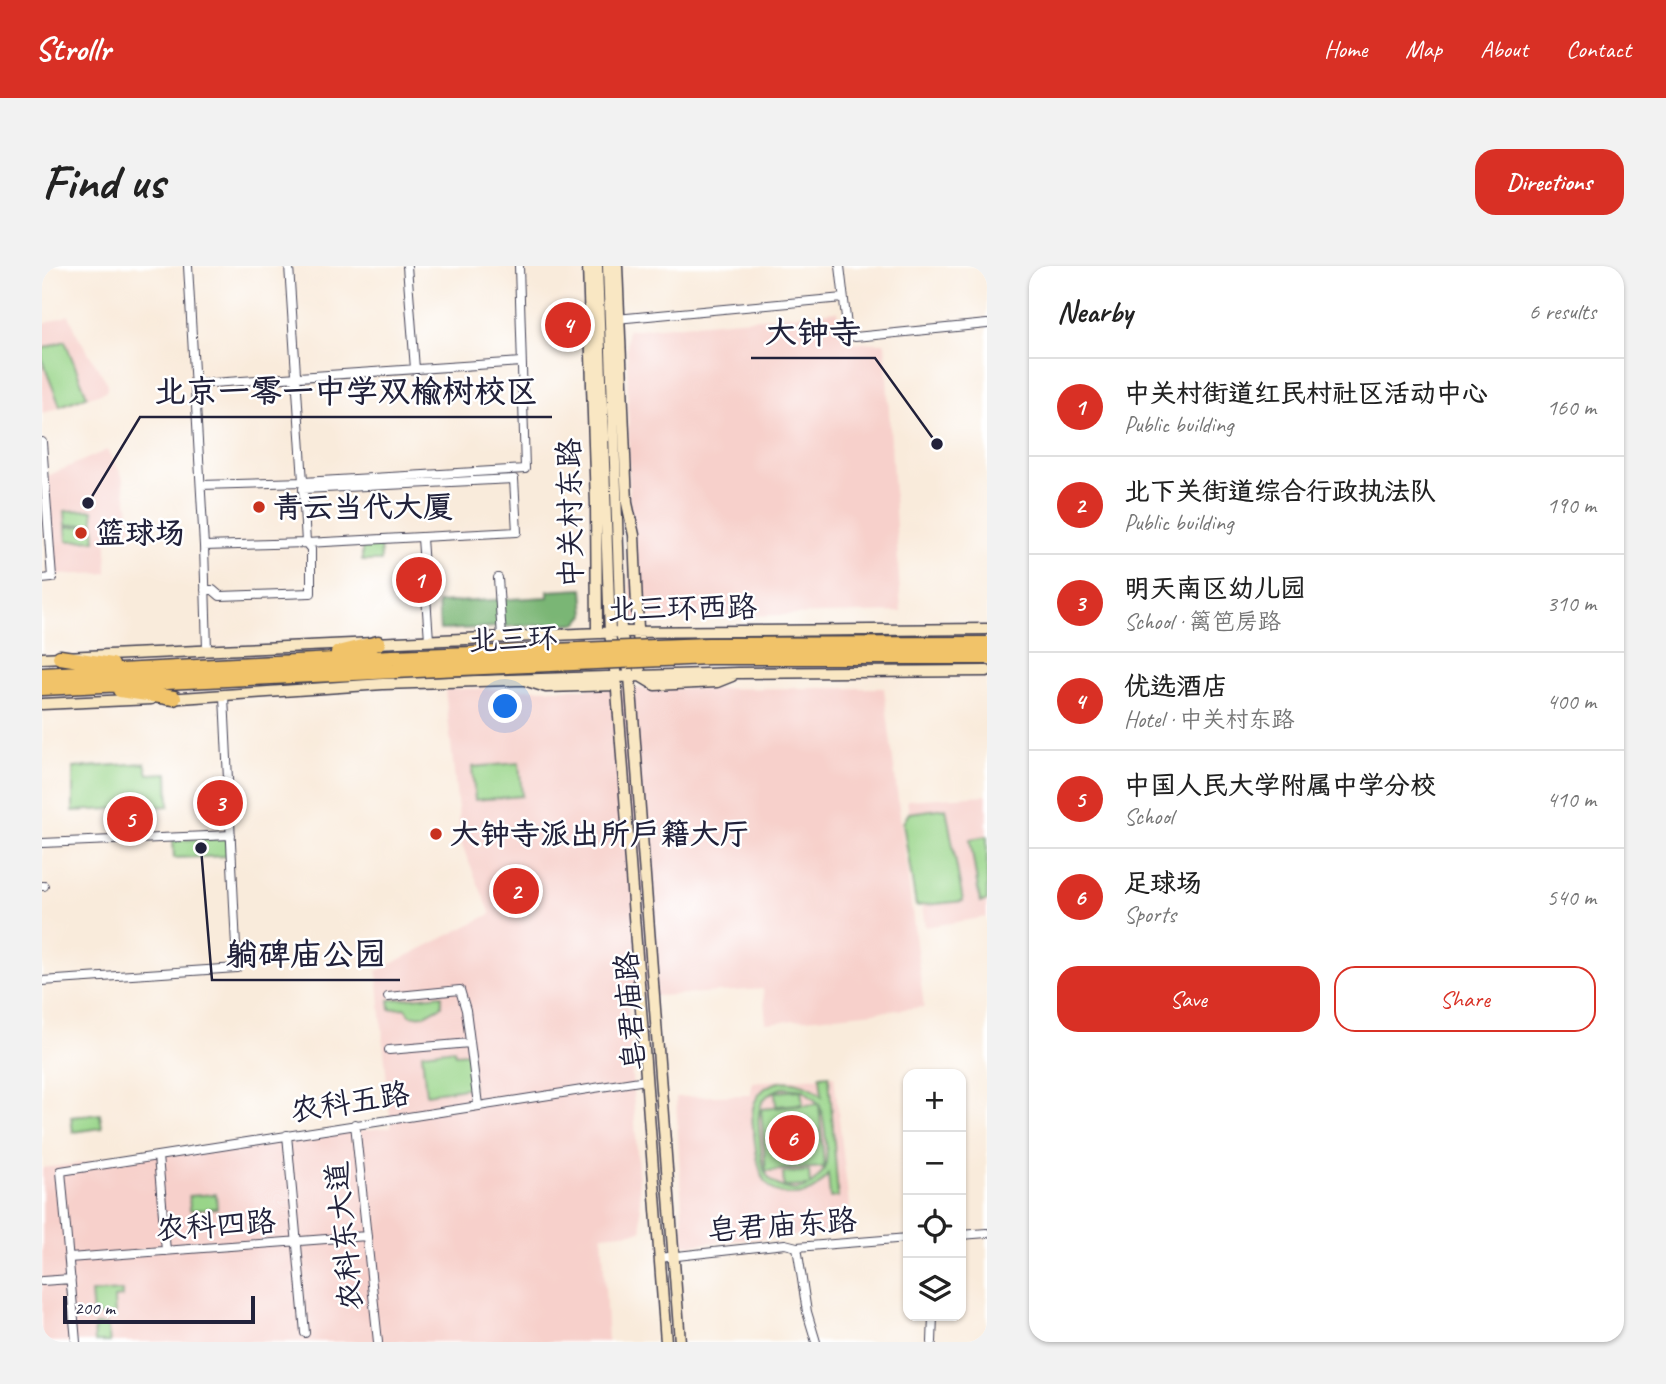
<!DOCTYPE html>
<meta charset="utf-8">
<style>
body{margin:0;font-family:Caveat,"LXGW WenKai TC",sans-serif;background:#f2f2f2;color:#222}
.controls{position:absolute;right:21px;bottom:21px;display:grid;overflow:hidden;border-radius:14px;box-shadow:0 2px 5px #0004}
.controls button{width:63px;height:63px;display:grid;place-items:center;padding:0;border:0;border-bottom:2px solid #e0e0e0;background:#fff;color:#222;font:35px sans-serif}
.scale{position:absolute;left:21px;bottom:18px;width:192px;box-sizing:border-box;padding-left:7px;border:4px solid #22223b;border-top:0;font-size:19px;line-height:24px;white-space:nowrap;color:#22223b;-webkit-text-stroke:5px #fff;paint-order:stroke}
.you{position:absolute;left:464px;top:441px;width:24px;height:24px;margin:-18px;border:5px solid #fff;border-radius:50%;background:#1a73e8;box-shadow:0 0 0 10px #1a73e833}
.badge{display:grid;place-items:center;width:46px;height:46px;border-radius:50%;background:#d93025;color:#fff;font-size:23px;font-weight:700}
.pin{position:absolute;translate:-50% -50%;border:4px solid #fff;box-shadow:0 2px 7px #0006}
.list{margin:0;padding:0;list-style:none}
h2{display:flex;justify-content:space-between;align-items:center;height:91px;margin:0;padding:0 28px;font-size:30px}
h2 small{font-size:23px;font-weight:400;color:#767676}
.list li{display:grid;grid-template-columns:46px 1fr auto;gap:21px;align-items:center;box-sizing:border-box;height:98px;padding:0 28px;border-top:2px solid #e0e0e0}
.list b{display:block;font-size:26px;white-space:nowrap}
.list p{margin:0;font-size:23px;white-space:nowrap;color:#767676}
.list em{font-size:23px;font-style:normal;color:#767676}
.actions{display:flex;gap:14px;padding:21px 28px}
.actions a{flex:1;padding:16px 0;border:2px solid #d93025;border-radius:21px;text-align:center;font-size:24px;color:#d93025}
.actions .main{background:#d93025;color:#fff}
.icon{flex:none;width:38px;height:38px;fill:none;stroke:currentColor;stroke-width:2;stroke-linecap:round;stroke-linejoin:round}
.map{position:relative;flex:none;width:945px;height:1076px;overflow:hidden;border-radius:21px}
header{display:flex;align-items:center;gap:42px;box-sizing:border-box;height:98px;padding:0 35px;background:#d93025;color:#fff}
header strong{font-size:33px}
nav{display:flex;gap:38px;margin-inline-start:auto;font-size:24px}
.intro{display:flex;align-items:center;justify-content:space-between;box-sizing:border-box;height:168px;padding:0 42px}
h1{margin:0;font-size:49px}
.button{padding:18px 32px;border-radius:21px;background:#d93025;color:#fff;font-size:24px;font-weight:700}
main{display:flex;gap:42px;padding:0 42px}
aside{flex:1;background:#fff;border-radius:21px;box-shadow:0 2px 5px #0004}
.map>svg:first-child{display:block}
.built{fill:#f7d0cb}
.green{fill:#99d589;stroke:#5e7c62;stroke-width:2;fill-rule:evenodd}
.forest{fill:#7ab675;stroke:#4e6c58;stroke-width:2}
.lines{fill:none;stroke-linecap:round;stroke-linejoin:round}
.street-casing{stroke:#424053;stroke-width:10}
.secondary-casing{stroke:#424053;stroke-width:13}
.highway-casing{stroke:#424053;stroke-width:17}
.street{stroke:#fff;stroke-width:8}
.secondary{stroke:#f9e7c3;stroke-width:10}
.highway{stroke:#f1c369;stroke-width:14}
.highway-bridge-casing{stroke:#424053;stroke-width:17;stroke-linecap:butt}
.highway-bridge{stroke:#f1c369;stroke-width:14}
.poi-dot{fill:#c8321e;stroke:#fff;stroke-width:2.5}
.labels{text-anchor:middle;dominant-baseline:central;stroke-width:5;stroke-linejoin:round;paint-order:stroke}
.poi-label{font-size:30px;font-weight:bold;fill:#22223b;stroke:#fff;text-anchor:start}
.street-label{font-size:30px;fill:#22223b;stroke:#fff}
.leader{fill:none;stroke:#22223b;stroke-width:2.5}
.callout-dot{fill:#22223b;stroke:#fff;stroke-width:2.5}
.callout-label{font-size:32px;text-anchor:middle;font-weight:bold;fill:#22223b;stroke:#fff;stroke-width:5;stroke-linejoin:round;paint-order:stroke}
</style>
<header>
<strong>Strollr</strong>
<nav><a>Home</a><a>Map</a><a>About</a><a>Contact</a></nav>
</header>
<div class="intro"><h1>Find us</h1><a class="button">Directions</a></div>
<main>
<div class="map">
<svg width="945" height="1076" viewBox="0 0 945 1076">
<rect width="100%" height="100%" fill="#fff"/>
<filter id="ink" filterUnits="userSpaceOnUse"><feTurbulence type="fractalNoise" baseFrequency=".0143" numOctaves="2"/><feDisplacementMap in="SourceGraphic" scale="14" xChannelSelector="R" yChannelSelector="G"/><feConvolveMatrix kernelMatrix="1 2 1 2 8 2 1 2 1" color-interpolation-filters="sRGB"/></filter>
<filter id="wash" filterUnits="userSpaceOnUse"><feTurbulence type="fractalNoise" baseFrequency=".00686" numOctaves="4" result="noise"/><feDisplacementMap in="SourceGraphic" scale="28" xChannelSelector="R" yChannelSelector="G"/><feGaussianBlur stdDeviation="1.57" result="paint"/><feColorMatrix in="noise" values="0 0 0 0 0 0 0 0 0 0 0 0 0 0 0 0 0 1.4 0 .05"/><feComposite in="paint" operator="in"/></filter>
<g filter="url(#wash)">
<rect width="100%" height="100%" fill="#f9ebdb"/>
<path class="built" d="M796,45L801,76L843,77L859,346L589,353L585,64Z
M27,49L36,70L66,118L64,125L0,148V59Z
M65,184L80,209L90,263L65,271V307L11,309L5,210Z
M842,422L882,741L724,757L721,723L585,732L600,965L560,969L566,1076H0V902L349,861L335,705L449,648L420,580L403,423Z
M945,529V651L883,661L865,534Z
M792,810L810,965L642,979L634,831L709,829L710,816Z"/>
<path class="green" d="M23,75L45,130L18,140L0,94V83Z
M51,244L52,258L24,259L23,245Z
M52,259L53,274L25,275L24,261Z
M338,276L339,295H320V277Z
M103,497L106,508L126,507L127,540L31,545V502Z
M477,497L480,530L433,534L430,501Z
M904,542L921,635L874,640L861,557L867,547Z
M945,570V635L938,636L928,573Z
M187,572V590L132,592L131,574Z
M400,729V740L383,749L369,750L363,742L348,743L347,734Z
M412,783L413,788L426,787L430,821L384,828L380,787Z
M787,809L796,931L788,932L786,908C778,921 767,929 751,929C717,930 715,894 712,869C711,861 709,851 711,842C719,808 759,810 780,830L778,810ZM741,822L762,824L777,838L719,843L724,905L782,901L777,838C782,848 787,890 783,901C780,908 774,914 768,919L767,905L741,907L742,921L766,920C751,929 731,921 723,906C719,896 719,883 718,872C717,861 715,849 719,839C723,829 731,825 741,822Z
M759,824L761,838L734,840L733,826Z
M58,848L60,862L31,866L29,851Z
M174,928L175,942L148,944L147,930Z
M80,1025V1031L72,1032L73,1049L51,1050L49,1027Z
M54,1059H65L68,1076H53L52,1060Z"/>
<path class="forest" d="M541,323L543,349L536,357L398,364L396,337L506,331V325Z"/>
</g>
<g filter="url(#ink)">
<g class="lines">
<defs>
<path id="street" d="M146,0L162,280L165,384
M247,0L261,216
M365,0L373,103
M798,0L806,69L813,71L945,58
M574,53L801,32
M154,118L479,96
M0,176L10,312L0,313
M472,213L475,266L264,277L261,223Z
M159,219L261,216L483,203L477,0
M380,272L387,374
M162,280L264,277L269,283V327L178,330L171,324H163
M456,312L460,371
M0,577L189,569
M0,620H2
M0,715L195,702L182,430
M346,731L418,724L424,744L436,839
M347,784L428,777
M313,858L336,1076
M245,869L263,1067
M116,890L124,985
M919,969L945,967
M755,981L765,1046L774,1076
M27,992L325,970
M617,992L743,978L755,981L866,972
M0,1015L29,1013
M34,1076L19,905L604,814
M890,1076L891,1050"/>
<path id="secondary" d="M546,0L554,238L555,367
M555,0L568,367L574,411L624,1076
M566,0L579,366L588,410L638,1076
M575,0L585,237L592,269L598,410
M0,392L579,366L945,363
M598,410L613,419L675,416L690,410
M485,415L504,421L575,419
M125,433L341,418L696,407L945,405
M0,438L109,433"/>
<path id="highway" d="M296,387L336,377
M18,391L70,399
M0,409L351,391
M0,422L352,405
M78,424L132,432"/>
</defs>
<use href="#street" class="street-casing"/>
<use href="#secondary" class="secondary-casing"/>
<use href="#highway" class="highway-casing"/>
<use href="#street" class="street"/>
<use href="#secondary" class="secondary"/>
<use href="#highway" class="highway"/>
<defs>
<path id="highway-bridge" d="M351,391L666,379L945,378
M352,405L667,391H945"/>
</defs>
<use href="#highway-bridge" class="highway-bridge-casing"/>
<use href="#highway-bridge" class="highway-bridge"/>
</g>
</g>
<g class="poi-dot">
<circle cx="217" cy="241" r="7"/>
<circle cx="39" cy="267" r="7"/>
<circle cx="394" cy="568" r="7"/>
</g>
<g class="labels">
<g class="poi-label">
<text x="231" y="241">青云当代大厦</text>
<text x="53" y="267">篮球场</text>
<text x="408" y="568">大钟寺派出所户籍大厅</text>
</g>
<g class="street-label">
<text transform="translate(528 247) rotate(-91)">中关村东路</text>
<text transform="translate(640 342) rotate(-1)">北三环西路</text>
<text transform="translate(471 373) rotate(-2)">北三环</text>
<text transform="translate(588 745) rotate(-94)">皂君庙路</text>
<text transform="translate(308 836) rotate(-9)">农科五路</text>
<text transform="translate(174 959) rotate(-4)">农科四路</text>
<text transform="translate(740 959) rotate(-4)">皂君庙东路</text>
<text transform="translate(302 970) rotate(-96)">农科东大道</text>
</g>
</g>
<path class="leader" d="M895 178L833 92H709M46 237L98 151H510M159 582L170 714H358"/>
<g class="callout-dot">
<circle cx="895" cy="178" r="7"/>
<circle cx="46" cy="237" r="7"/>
<circle cx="159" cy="582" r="7"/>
</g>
<g class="callout-label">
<text x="771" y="77">大钟寺</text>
<text x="304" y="136">北京一零一中学双榆树校区</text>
<text x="264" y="699">躺碑庙公园</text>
</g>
</svg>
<div class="controls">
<button>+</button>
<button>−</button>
<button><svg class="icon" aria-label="locate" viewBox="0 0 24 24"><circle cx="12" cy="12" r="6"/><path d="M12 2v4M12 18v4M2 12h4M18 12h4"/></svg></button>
<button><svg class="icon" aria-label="layers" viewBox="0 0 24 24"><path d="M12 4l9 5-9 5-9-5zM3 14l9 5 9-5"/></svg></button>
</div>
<div class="scale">200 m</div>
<div class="you"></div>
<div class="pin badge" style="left:377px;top:314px">1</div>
<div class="pin badge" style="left:474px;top:625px">2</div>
<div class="pin badge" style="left:178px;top:537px">3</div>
<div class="pin badge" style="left:526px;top:59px">4</div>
<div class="pin badge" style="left:88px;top:553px">5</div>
<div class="pin badge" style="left:750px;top:872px">6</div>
</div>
<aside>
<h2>Nearby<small>6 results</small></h2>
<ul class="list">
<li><span class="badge">1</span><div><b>中关村街道红民村社区活动中心</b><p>Public building</p></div><em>160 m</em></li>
<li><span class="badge">2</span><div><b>北下关街道综合行政执法队</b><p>Public building</p></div><em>190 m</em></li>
<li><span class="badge">3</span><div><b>明天南区幼儿园</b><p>School · 篱笆房路</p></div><em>310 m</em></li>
<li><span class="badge">4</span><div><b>优选酒店</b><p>Hotel · 中关村东路</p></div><em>400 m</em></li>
<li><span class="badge">5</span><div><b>中国人民大学附属中学分校</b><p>School</p></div><em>410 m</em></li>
<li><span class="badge">6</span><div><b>足球场</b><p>Sports</p></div><em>540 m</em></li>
</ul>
<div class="actions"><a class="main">Save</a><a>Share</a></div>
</aside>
</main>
